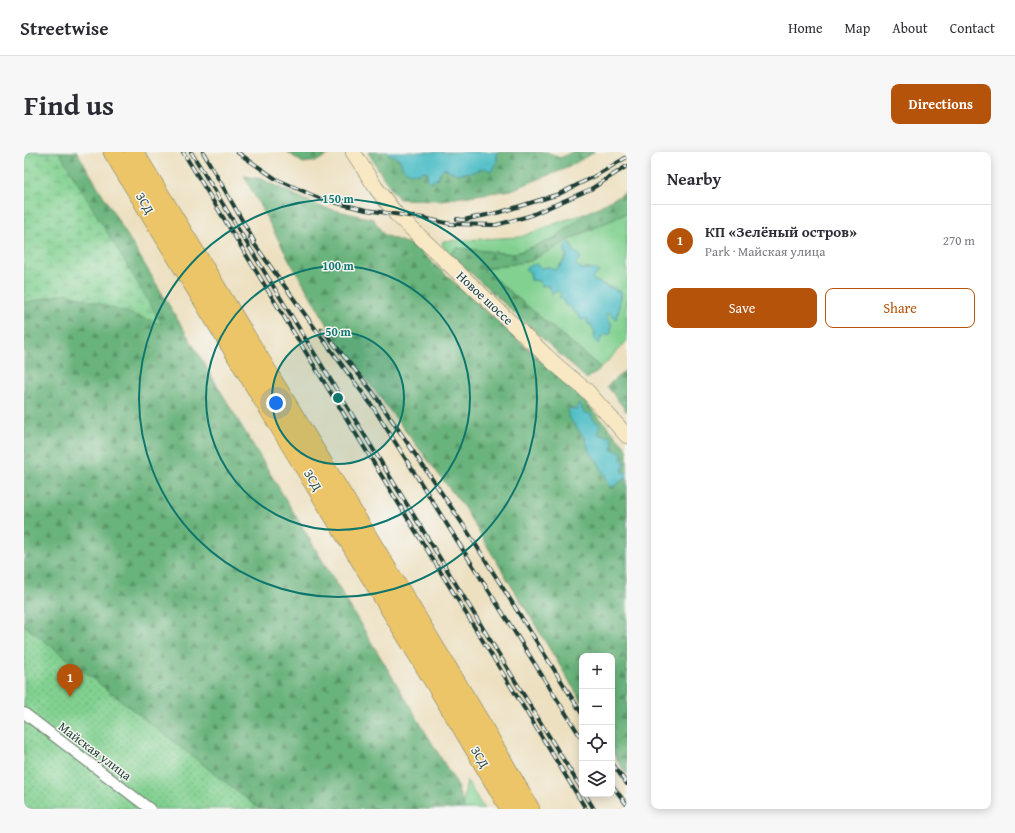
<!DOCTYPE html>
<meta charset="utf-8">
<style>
body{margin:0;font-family:"Gentium Book Plus",serif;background:#f7f7f7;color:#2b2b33}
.controls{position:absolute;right:12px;bottom:12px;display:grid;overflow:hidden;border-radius:8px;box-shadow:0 2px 10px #0003}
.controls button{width:36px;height:36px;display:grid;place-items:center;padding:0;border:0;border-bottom:1px solid #e1e1e2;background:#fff;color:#2b2b33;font:20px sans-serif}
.you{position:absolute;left:252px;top:251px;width:14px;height:14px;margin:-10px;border:3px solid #fff;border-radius:50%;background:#1a73e8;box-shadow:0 0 0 6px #1a73e833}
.badge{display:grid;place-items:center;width:26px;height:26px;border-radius:50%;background:#b45309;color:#fff;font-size:13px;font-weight:700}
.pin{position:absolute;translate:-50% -33px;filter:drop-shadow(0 1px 2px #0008)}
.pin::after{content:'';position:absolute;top:21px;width:14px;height:12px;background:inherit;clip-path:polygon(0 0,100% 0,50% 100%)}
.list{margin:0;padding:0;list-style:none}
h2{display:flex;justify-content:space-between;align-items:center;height:52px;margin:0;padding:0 16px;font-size:17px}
h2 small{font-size:13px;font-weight:400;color:#7c7c81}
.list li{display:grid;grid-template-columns:26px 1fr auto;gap:12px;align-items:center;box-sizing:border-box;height:72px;padding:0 16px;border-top:1px solid #e1e1e2}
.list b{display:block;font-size:15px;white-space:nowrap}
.list p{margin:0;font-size:13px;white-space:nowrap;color:#7c7c81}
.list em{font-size:13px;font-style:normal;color:#7c7c81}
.actions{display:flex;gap:8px;padding:12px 16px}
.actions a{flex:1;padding:9px 0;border:1px solid #b45309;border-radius:8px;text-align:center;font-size:14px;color:#b45309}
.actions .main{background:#b45309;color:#fff}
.icon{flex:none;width:22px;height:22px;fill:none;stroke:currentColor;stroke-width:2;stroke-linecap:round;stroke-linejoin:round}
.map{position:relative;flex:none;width:603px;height:657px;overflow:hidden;border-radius:8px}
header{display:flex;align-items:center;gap:24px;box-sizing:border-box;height:56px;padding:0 20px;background:#fff;border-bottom:1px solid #e1e1e2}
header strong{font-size:19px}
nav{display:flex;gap:22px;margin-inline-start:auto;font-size:14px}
.intro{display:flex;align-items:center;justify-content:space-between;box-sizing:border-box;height:96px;padding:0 24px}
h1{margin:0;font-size:28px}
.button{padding:10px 18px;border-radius:8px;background:#b45309;color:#fff;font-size:14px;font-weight:700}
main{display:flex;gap:24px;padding:0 24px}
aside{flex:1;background:#fff;border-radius:8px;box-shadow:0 2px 10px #0003}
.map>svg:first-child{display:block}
.grass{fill:#82d191;stroke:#508762;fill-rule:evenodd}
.forest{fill:url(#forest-firs);stroke:#447858}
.wetland{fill:url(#wetland-marsh);stroke:#508762}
.garden{fill:url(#garden-dots);stroke:#508762}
.water{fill:#51bfc7;stroke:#387e7e}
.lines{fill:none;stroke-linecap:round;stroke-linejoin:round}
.street-casing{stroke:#677665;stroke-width:12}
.secondary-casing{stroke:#677665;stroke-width:16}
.highway-casing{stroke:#677665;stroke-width:20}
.street{stroke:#fff;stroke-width:10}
.secondary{stroke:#f8e8c3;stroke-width:15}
.highway{stroke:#edc569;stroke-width:19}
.rail-casing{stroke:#1f3d34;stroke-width:4}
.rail{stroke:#f6f6f2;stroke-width:2.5;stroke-dasharray:8;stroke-linecap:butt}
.ring{fill:none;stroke:#0f766e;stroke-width:2}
.labels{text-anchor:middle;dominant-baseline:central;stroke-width:3;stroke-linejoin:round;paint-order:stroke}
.street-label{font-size:13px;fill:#1f3d34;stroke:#f6f6f2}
.centre{fill:#0f766e;stroke:#f6f6f2;stroke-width:2}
.ring-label{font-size:12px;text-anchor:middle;font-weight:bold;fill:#0f766e;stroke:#f6f6f2;stroke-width:3;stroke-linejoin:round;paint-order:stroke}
</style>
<header>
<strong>Streetwise</strong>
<nav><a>Home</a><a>Map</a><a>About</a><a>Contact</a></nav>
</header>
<div class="intro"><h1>Find us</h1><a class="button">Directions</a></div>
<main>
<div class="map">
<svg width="603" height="657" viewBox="0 0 603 657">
<defs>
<pattern id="forest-firs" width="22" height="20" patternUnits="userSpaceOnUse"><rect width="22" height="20" fill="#69b37b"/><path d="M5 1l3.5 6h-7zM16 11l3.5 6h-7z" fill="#569366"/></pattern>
<pattern id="wetland-marsh" width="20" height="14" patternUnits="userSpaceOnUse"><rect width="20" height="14" fill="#82d191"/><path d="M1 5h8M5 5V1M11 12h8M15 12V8" fill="none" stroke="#6aab77"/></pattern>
<pattern id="garden-dots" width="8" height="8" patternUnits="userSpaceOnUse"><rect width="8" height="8" fill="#82d191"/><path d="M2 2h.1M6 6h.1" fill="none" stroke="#6aab77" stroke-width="1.8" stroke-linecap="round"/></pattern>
</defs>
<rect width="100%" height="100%" fill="#f6f6f2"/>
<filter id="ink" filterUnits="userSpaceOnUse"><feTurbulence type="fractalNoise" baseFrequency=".025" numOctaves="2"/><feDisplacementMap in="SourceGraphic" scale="8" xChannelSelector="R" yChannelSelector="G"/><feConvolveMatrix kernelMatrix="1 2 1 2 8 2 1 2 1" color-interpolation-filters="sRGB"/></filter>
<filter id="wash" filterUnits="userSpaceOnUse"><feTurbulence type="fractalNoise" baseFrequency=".012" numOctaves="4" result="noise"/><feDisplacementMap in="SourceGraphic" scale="16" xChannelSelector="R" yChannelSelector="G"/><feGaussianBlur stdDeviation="0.9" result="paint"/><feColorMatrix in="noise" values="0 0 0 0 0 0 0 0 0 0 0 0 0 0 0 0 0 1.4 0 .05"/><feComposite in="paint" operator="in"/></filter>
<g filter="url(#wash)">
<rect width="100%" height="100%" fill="#ede0c0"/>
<path class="grass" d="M563,61L528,88L489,102L433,96L426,102L418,93L419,89L496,85L538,69Z
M603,61V189L577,216L459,117L506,109L555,83ZM546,90L550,100L551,112L558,117H570L567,127L591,138L598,144L594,153L595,158L591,167L585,159L582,162L586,169L587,177L576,186L563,167L553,161L539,148L537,141L535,139L527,141C522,130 518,129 507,128L506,120L517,116L526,115L531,118C541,109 543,104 546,90Z
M443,629L460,657H440L439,650Z"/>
<path class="forest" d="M0,0H53L432,631L440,657H236L0,473Z
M263,0H309L293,9L279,11Z
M344,0H362L364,2L370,3L377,10L404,21L413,27L416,20L420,16L433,22L449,20L461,16L466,19L470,16L473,9V0H523L536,6L548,0H570L543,16L487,38L417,48L375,47L361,28Z
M220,24L237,27L297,55L349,67L360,83L390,94L552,240L603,296V320L598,321L600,310L588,298L589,291L574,281L576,273L569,267L566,262L560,261L555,257L544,265L561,286L566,301L574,310L587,335C594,334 596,327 603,326V623L588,599V504H558V550L439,354L315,192L267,111Z
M603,40V61L555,83L506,109L459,117L577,216L563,227L426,102L433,96L490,102L528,88L563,61Z
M602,218L603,220V260L583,234Z"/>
<path class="wetland" d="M0,0H35L138,172L42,141L0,151Z"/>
<path class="garden" d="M0,473L236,657H0Z"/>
<path class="water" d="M362,0H473V9L470,17L466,19L461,16L449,20L433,22L420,16L416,20L413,27L406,30L403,26L404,20L399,19C392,23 385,22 379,16C377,13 378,10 375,7C372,4 368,3 364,2Z
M546,90L550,100L555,102L556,107L551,112L558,117H570L575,120L568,127L586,136L589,135L591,138L597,139C598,146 594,151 595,158L592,164L593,166L591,167L585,160L582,162L588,173L587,177L588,180L586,182L580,183L579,186H576V190L574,192L570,185L571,180L568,177L567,172H564L563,167L557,168L553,161L549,160L547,155L541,153L539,148L535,146L537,141L535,139L527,141L524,133L518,134L515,129L507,128L506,120L501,117L505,114L512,112L517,116L526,115L531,118L537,113L543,104L540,97L542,93Z
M554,252L557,254L560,261H566L569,267L576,273L574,281L579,284H587L589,291L588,298H592L598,301L597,306L600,310L598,321L603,320V326C597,327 594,334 587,335L574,310L566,301L561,286L544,265V259L547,256L553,259L554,257L553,254Z"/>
</g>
<g filter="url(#ink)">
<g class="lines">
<defs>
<path id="street" d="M0,561L126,657"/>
<path id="secondary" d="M329,0L352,36L372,62L531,212L563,239L603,284"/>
<path id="highway" d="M89,0L437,574L486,657
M110,0L453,565L506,657"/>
</defs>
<use href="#street" class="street-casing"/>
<use href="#secondary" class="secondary-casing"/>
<use href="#highway" class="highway-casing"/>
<use href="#street" class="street"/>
<use href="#secondary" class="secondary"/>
<use href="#highway" class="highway"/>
<defs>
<path id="rail" d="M159,0L562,657
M167,0L558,638
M179,0L230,89
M213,0L252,27L297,47L342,58L399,66L427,72L472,73L505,64L567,37L603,14
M433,67L439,68L477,60L535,42L571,24L603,5
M226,86L290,175L349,255L558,587
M298,177L348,239L440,374L558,562
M588,611L603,632
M588,633L603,653
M561,642L570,657"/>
</defs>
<use href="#rail" class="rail-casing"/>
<use href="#rail" class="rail"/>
</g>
</g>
<circle cx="314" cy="246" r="66" fill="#0f766e" fill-opacity=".12"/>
<g class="ring">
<circle cx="314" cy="246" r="66"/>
<circle cx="314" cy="246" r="132"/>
<circle cx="314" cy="246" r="199"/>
</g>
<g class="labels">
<g class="street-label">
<text transform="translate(121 51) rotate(59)">ЗСД</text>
<text transform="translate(461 146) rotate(43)">Новое шоссе</text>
<text transform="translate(289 328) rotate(59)">ЗСД</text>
<text transform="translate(71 599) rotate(37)">Майская улица</text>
<text transform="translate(456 605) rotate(59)">ЗСД</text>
</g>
</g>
<circle cx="314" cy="246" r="6" class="centre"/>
<g class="ring-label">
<text x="314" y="51">150 m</text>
<text x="314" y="118">100 m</text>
<text x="314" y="184">50 m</text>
</g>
</svg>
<div class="controls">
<button>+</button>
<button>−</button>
<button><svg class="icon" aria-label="locate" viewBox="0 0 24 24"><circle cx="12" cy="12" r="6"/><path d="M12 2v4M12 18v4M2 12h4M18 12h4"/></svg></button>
<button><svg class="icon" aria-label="layers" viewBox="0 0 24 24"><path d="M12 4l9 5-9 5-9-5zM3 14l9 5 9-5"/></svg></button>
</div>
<div class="you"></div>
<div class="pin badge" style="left:46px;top:545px">1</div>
</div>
<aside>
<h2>Nearby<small></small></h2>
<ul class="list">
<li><span class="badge">1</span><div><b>КП «Зелёный остров»</b><p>Park · Майская улица</p></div><em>270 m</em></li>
</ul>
<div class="actions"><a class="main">Save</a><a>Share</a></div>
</aside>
</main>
